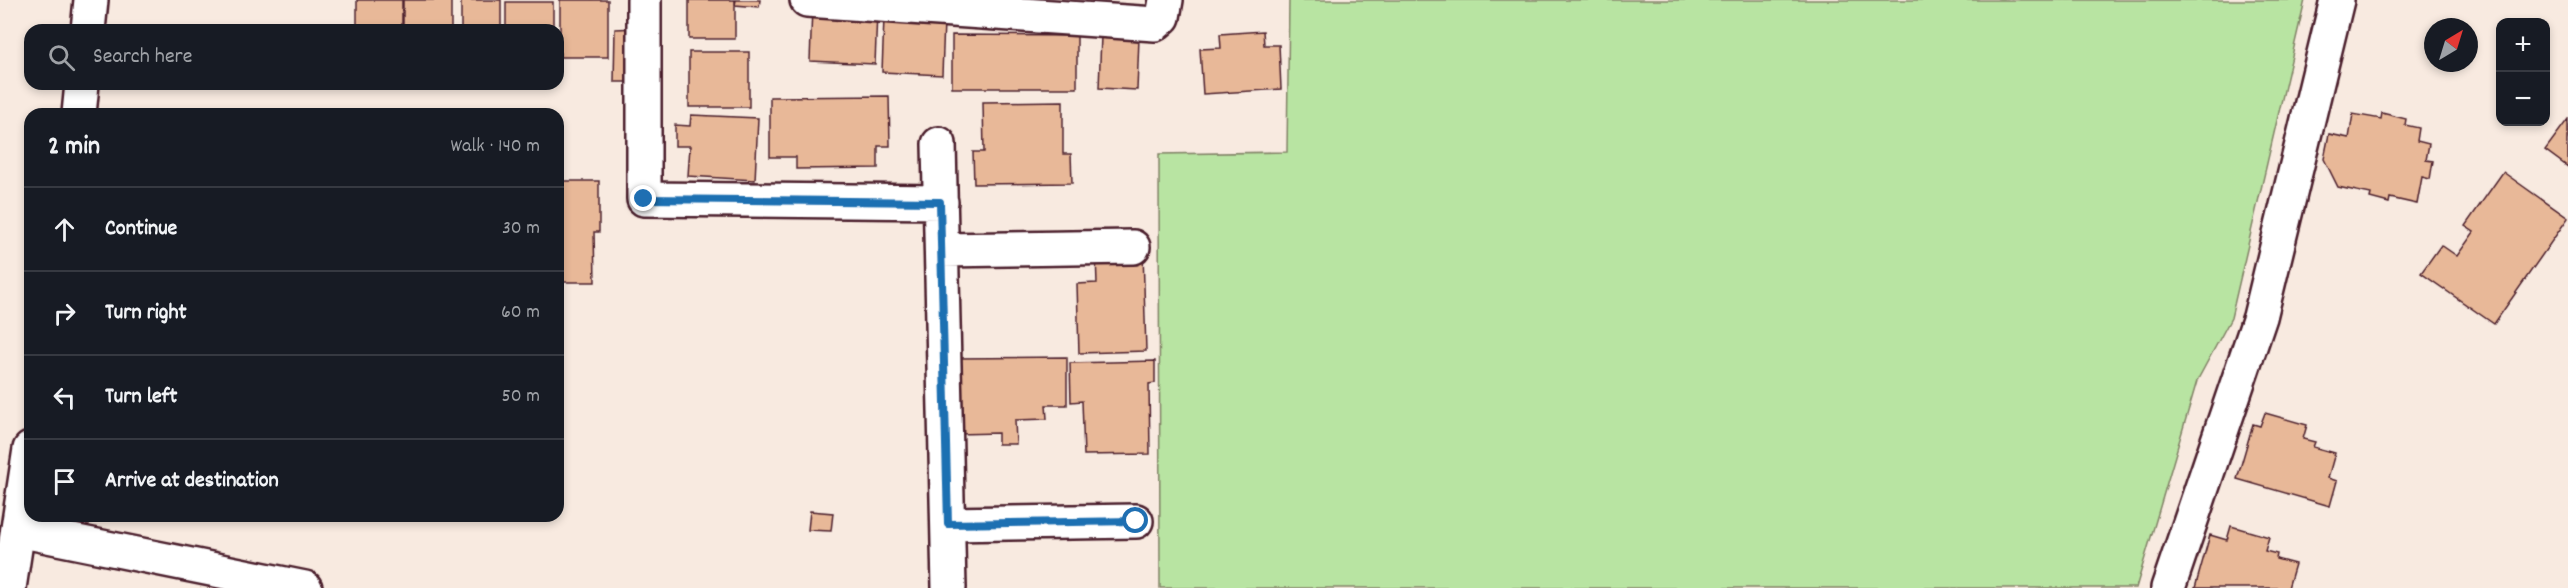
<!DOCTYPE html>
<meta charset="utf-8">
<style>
body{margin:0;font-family:Dekko,sans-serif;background:#20242c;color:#f1f3f6}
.controls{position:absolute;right:18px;top:18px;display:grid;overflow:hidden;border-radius:12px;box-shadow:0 3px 9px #0003}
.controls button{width:54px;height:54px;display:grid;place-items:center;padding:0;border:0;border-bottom:2px solid #363941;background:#171b24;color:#f1f3f6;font:30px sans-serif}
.compass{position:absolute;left:2424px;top:18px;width:54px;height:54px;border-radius:50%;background:#171b24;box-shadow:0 3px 9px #0003;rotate:38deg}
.stop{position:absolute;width:18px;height:18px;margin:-14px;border:4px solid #1f6fb2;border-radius:50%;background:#fff}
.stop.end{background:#1f6fb2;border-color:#fff;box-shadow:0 2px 6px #0008}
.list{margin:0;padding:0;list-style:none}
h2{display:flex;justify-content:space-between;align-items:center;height:78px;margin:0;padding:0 24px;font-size:26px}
h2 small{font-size:20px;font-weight:400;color:#9ea1a6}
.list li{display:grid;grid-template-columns:39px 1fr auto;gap:18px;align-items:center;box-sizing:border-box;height:84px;padding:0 24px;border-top:2px solid #363941}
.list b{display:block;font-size:22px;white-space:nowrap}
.list em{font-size:20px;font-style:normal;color:#9ea1a6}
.icon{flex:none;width:33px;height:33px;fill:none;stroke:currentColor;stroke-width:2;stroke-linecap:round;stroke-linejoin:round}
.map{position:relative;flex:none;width:2568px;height:588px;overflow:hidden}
.search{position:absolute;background:#171b24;box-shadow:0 3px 9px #0003;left:24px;top:24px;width:540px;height:66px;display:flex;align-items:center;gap:15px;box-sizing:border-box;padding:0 21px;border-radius:18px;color:#9ea1a6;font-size:22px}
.panel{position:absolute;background:#171b24;box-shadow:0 3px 9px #0003;left:24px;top:108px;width:540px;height:414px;border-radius:18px}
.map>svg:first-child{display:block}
.green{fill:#b8e4a2;stroke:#818266;stroke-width:1.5}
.building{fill:#e8b898;stroke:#4a1f2b;stroke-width:1.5}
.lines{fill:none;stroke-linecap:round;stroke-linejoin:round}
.street-casing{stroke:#4a1f2b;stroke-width:38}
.secondary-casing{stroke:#4a1f2b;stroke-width:38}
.street{stroke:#fff;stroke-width:33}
.secondary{stroke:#fff;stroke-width:33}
.route{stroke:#1f6fb2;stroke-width:8}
</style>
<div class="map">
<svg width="2568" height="588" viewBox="0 0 2568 588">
<rect width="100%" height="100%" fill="#f8eae0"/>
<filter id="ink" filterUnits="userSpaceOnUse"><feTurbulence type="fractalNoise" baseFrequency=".0167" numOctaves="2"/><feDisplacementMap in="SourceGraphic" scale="12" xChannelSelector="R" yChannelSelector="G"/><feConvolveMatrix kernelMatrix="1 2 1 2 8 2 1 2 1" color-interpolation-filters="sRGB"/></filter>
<g filter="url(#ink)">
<path class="green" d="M1289,0H2305L2231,318L2197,381L2136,588H1160L1159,154L1287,152Z"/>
<path class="building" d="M357,0H402V29L357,28Z
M403,0H451V30H403Z
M461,0H501V30H461Z
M560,0H608V57H560Z
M689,0H735V39H689Z
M736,0H760L759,7L735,5Z
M506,2H553V30H506Z
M812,8L877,11L875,64L810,61Z
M884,18L944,21L942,75L882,72Z
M639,28V82H614L615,29Z
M1263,31L1264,45H1279L1281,89L1203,94L1200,49L1221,48L1220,34Z
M952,35L1077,36V88H952Z
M1101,36L1139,38L1137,90L1099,88Z
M689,52H749V107H689Z
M889,96L890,146H878V168L796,169V157H770V97Z
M1063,101V154H1071L1072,183L974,184L973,152H984L983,102Z
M2382,113L2406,119L2405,125L2419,128L2417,141L2429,144L2426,160L2433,161L2430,179L2422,177L2417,204L2390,198L2389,203L2370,198L2371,194L2338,187L2324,159L2329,134L2349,138L2353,114L2381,119Z
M691,115L758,118L755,180L688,176L690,146H675V125L690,126Z
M2568,119V167L2545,150Z
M2503,172L2568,218L2494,324L2421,273L2441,245L2457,256L2474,232L2465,226Z
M558,181H599V232H594L595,282H558Z
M1143,253L1146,351L1079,353L1077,284L1097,283L1096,255Z
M1067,357V405H1046L1047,419L1015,420L1016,444H998V433L958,434L957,358Z
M1155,361V383L1149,384L1150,454L1084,455L1082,401L1071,402L1070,363Z
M2265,413L2307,425L2303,439L2315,442L2313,447L2335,453L2328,478L2337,481L2330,506L2237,479L2253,424L2260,426Z
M810,511L833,513L831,531L808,530Z
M2231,526L2269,537L2265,551L2277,554L2276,559L2295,564L2288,588H2195L2210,535L2227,540Z"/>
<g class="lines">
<defs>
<path id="street" d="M644,0V199L941,202
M807,0L1155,24L1163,17L1166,0
M939,144L949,588
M942,250L1133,247
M948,524L1136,521
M18,530L305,588
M2168,588L2260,317L2337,0"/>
<path id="secondary" d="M88,30L91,0
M79,114L82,84
M9,588L30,449"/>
</defs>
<use href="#street" class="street-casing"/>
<use href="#secondary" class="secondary-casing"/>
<use href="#street" class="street"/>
<use href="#secondary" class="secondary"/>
</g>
</g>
<g class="lines" filter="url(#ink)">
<path class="route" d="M644,199L940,202L948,524L1136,521"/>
</g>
</svg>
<div class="controls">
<button>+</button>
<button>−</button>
</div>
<svg class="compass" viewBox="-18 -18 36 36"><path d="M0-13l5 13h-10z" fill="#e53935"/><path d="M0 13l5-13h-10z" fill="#9ea1a6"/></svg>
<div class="stop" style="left:1136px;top:521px"></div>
<div class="stop end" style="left:644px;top:199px"></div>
<div class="search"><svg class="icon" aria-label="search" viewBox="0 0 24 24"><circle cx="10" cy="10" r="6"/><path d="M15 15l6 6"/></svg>Search here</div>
<section class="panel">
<h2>2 min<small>Walk · 140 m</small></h2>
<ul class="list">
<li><svg class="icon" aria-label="ahead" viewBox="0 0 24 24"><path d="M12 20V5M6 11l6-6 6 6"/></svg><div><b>Continue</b></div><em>30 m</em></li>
<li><svg class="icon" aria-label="right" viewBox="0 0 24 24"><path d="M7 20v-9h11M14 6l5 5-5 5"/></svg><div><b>Turn right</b></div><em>60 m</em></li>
<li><svg class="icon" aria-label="left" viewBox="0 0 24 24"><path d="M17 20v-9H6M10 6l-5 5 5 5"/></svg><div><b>Turn left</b></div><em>50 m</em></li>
<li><svg class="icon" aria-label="arrive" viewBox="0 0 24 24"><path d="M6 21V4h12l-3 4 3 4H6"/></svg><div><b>Arrive at destination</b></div></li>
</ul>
</section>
</div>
